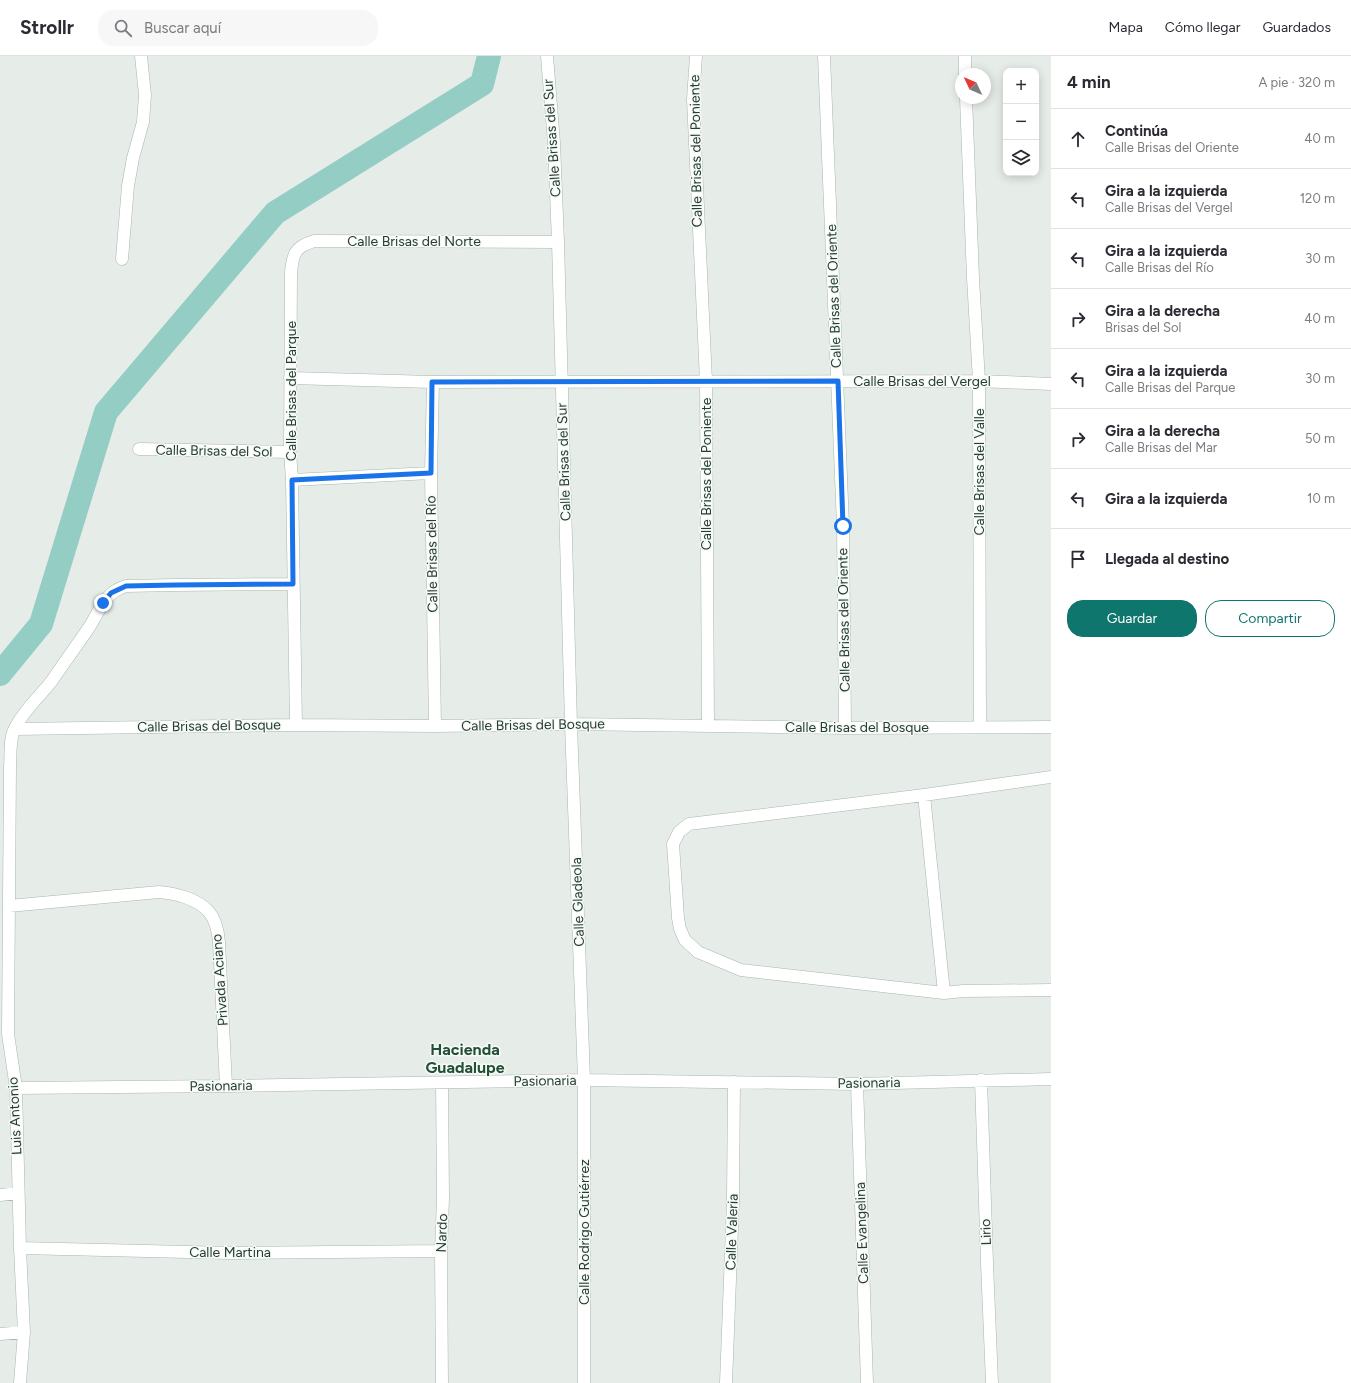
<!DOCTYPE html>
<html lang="es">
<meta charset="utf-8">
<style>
body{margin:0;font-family:Figtree,sans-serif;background:#f7f7f7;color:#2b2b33}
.controls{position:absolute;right:12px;top:12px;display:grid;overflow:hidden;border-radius:8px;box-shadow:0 2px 10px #0003}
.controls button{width:36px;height:36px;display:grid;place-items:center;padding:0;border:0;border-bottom:1px solid #e1e1e2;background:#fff;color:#2b2b33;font:20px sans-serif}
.compass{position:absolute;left:955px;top:12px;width:36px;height:36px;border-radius:50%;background:#fff;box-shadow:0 2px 10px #0003;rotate:314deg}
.stop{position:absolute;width:12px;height:12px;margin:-9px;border:3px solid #1a73e8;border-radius:50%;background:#fff}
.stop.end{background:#1a73e8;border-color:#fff;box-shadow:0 1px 4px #0008}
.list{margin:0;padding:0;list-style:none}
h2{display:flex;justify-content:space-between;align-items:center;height:52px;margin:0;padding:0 16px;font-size:17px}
h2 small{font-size:13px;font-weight:400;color:#7c7c81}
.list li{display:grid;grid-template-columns:26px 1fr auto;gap:12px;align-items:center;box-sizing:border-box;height:60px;padding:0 16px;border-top:1px solid #e1e1e2}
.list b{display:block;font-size:15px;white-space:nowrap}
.list p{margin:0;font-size:13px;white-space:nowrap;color:#7c7c81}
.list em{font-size:13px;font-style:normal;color:#7c7c81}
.actions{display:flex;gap:8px;padding:12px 16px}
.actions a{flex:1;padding:9px 0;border:1px solid #0f766e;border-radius:16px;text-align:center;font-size:14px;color:#0f766e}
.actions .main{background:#0f766e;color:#fff}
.icon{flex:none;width:22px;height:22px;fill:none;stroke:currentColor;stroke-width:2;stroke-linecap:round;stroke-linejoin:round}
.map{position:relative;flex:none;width:1051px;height:1327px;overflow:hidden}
header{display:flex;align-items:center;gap:24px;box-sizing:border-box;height:56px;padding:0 20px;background:#fff;border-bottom:1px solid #e1e1e2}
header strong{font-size:19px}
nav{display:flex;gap:22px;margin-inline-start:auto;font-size:14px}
.search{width:280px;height:36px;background:#f7f7f7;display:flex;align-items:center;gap:10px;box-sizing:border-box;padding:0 14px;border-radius:16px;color:#7c7c81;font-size:15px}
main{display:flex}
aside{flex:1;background:#fff}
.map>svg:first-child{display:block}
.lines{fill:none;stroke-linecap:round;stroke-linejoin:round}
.canal{stroke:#94cdc4;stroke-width:24}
.minor-casing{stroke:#a9b5ad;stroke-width:13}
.minor{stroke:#fff;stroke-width:12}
.route{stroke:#1a73e8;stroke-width:5}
.labels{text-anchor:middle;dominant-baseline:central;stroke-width:3;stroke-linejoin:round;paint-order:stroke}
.street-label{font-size:14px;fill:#263e30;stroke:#f6faf7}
.quarter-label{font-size:16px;font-weight:bold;fill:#244f37;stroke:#f6faf7}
</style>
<header>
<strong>Strollr</strong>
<div class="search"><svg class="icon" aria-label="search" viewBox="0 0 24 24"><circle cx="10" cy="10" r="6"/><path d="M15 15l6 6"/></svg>Buscar aquí</div>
<nav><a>Mapa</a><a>Cómo llegar</a><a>Guardados</a></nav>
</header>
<main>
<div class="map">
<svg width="1051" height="1327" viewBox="0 0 1051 1327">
<rect width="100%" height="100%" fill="#e6ede8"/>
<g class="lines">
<path class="canal" d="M0,618L41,568L106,356L275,157L482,28L489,0"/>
<defs>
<path id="minor" d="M547,0L554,87L558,186L571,668L584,1024V1327
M696,0L693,43L706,325L708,669
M824,0L843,470L845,672
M965,0V18
M966,42L973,222L979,325L980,671
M122,203L128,130L133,102L143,66L145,39L141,0
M290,322L433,326L979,325L1051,328
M433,326L431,417L435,670
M139,393L290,396
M292,424L431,417
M296,669L292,424L290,396L291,216C293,197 295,191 314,185L558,186
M15,673L296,669L435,670L571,668L845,672L1051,671
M924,739L944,937L963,935L1051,934
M9,850L159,836C175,837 198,843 209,856C216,864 218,875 219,886L226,1030
M944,937L741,914L698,896L685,884L680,873L678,862L673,788L679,776L689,768L924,739L1051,721
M981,1024L987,1207L992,1327
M442,1027L443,1142L441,1195L442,1327
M857,1028L867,1327
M16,1032L226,1030L584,1024L857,1028L1051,1023
M0,1139L18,1137
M20,1192L230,1197L441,1195
M0,1278L24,1276
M20,1327L24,1276L20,1192L16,1032L8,978L10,711C11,699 9,683 15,672C24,654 39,641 51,626C64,607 77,589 90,570C96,560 101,548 110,539C114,535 120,532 126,530L175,529L293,528
M726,1327L733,1145L734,1026"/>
</defs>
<use href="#minor" class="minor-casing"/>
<use href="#minor" class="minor"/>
</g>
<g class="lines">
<path class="route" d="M103,547L111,537L126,530L175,529L293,528L292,424L431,417L432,326L838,325L843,470"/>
</g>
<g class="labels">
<g class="street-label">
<text transform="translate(552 82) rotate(-94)">Calle Brisas del Sur</text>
<text transform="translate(696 95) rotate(-91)">Calle Brisas del Poniente</text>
<text x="414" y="185">Calle Brisas del Norte</text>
<text transform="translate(834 240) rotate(-92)">Calle Brisas del Oriente</text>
<text x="922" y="325">Calle Brisas del Vergel</text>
<text transform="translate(291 335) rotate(-90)">Calle Brisas del Parque</text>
<text transform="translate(214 395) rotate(1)">Calle Brisas del Sol</text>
<text transform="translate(564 406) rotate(-92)">Calle Brisas del Sur</text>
<text transform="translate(979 416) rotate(-90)">Calle Brisas del Valle</text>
<text transform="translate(706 418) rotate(-90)">Calle Brisas del Poniente</text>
<text transform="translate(432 498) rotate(-91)">Calle Brisas del Río</text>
<text transform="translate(844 564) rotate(-91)">Calle Brisas del Oriente</text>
<text transform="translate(533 669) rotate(-1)">Calle Brisas del Bosque</text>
<text transform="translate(209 670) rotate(-1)">Calle Brisas del Bosque</text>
<text x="857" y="671">Calle Brisas del Bosque</text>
<text transform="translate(578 846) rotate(-92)">Calle Gladeola</text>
<text transform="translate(220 924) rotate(-94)">Privada Aciano</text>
<text transform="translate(545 1025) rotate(-1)">Pasionaria</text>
<text transform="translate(869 1027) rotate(-1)">Pasionaria</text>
<text transform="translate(221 1030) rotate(-1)">Pasionaria</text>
<text transform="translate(15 1060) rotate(-93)">Luis Antonio</text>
<text transform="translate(584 1176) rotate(-90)">Calle Rodrigo Gutiérrez</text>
<text transform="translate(732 1176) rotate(-88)">Calle Valeria</text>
<text transform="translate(986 1176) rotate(-92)">Lirio</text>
<text transform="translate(442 1177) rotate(-88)">Nardo</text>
<text transform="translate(862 1177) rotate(-92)">Calle Evangelina</text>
<text x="230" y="1196">Calle Martina</text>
</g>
<g class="quarter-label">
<text x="465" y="993">Hacienda<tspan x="465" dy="18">Guadalupe</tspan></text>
</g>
</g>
</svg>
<div class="controls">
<button>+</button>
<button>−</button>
<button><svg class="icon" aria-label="layers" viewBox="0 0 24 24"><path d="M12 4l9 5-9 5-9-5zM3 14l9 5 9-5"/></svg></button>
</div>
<svg class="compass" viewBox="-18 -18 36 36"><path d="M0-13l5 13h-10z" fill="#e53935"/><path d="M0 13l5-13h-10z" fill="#7c7c81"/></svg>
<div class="stop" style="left:843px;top:470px"></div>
<div class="stop end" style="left:103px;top:547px"></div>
</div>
<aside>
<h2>4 min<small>A pie · 320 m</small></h2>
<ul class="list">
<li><svg class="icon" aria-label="ahead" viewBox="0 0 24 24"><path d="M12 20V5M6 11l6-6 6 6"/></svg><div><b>Continúa</b><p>Calle Brisas del Oriente</p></div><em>40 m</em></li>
<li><svg class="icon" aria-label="left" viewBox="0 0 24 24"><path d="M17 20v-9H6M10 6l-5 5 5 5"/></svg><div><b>Gira a la izquierda</b><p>Calle Brisas del Vergel</p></div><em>120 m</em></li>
<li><svg class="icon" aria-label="left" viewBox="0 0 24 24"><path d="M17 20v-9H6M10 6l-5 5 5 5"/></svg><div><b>Gira a la izquierda</b><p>Calle Brisas del Río</p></div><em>30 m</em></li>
<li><svg class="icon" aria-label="right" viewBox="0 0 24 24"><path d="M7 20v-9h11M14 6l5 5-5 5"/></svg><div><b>Gira a la derecha</b><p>Brisas del Sol</p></div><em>40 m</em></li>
<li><svg class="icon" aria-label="left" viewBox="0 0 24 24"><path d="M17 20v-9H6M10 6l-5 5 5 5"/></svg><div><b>Gira a la izquierda</b><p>Calle Brisas del Parque</p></div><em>30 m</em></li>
<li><svg class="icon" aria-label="right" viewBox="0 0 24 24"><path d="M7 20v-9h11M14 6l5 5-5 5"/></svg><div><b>Gira a la derecha</b><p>Calle Brisas del Mar</p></div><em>50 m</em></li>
<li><svg class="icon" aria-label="left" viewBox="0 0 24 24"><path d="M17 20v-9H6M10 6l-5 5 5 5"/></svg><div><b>Gira a la izquierda</b></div><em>10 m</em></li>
<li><svg class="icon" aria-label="arrive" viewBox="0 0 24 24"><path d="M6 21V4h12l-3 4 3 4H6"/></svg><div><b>Llegada al destino</b></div></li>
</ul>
<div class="actions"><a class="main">Guardar</a><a>Compartir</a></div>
</aside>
</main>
